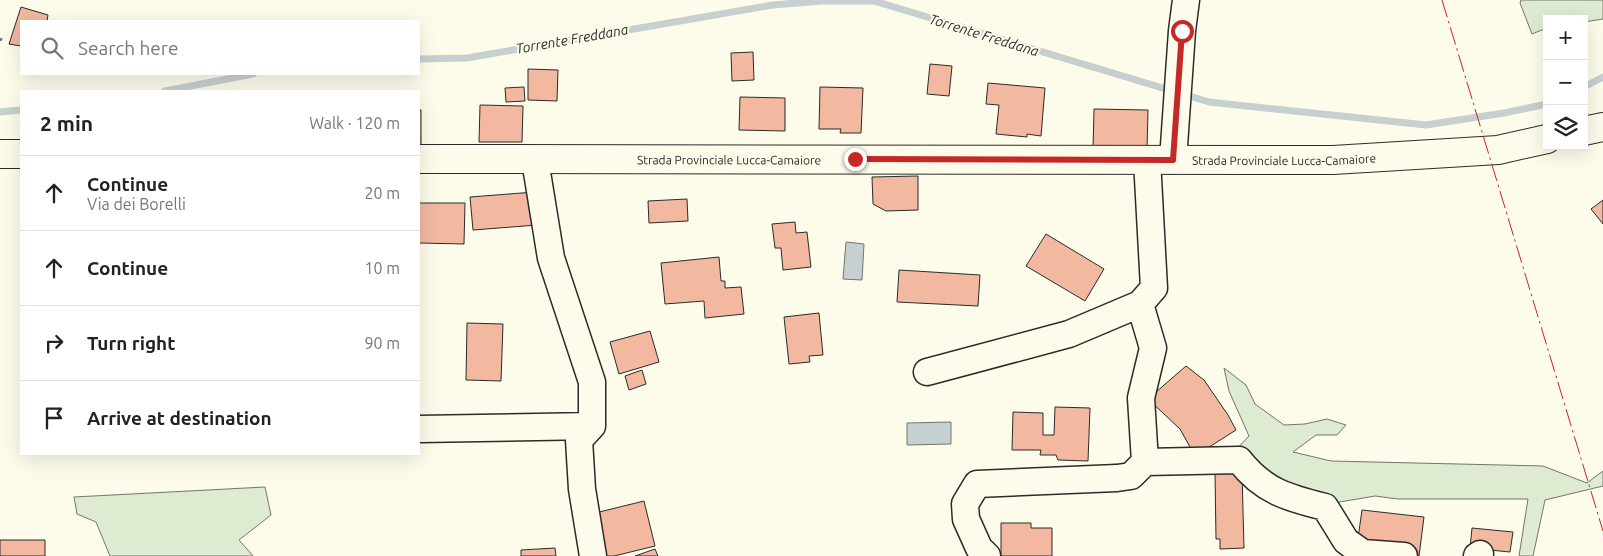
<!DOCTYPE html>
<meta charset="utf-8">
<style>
body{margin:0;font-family:Ubuntu,sans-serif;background:#f2f2f2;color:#222}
.controls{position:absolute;right:15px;top:15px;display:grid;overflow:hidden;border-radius:0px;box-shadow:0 5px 20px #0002}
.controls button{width:45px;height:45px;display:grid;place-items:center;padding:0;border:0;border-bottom:1px solid #e0e0e0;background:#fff;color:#222;font:25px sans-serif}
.stop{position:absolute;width:15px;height:15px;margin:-11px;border:4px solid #c62828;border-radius:50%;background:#fff}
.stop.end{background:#c62828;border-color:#fff;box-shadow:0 1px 5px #0008}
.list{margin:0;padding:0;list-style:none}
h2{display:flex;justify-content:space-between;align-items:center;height:65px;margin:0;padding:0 20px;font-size:21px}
h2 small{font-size:16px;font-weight:400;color:#767676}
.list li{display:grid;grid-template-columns:32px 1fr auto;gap:15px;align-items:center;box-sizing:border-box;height:75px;padding:0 20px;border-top:1px solid #e0e0e0}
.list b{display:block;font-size:19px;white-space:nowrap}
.list p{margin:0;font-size:16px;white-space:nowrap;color:#767676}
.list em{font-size:16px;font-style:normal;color:#767676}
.icon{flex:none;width:28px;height:28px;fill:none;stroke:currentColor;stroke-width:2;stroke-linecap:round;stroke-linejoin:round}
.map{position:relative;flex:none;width:1603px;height:556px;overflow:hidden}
.search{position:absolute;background:#fff;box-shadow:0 5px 20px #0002;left:20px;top:20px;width:400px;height:55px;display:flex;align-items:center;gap:12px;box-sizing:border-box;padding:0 18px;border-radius:0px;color:#767676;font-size:19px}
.panel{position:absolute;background:#fff;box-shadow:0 5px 20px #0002;left:20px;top:90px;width:400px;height:365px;border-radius:0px}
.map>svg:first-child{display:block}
.green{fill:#deebd1;stroke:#74746e}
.water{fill:#c7d0d0;stroke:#74746e}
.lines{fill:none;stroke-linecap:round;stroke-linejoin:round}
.stream{stroke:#c7d0d0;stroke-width:7}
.building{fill:#f2b8a0;stroke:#2b2b2b}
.minor-casing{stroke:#2b2b2b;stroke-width:29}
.major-casing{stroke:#2b2b2b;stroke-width:30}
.path{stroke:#6a6964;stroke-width:3;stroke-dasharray:4 2.5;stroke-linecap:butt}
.minor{stroke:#fdfbea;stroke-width:26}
.major{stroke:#fdfbea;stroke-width:28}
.power{stroke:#c62828;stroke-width:1;stroke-dasharray:18 4 2.5 4;stroke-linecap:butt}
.route{stroke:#c62828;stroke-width:6}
.labels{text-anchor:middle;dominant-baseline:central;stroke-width:4;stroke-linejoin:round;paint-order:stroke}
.street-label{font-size:12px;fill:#2b2b2b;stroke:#fdfbea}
.water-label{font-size:14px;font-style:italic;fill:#2b2b2b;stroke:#fdfbea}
</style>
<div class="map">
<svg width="1603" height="556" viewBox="0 0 1603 556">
<rect width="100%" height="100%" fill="#fdfbea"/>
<path class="green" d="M1521,0H1603V19L1584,22V19H1547V28L1532,34L1520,3Z
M1224,368L1246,385L1255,404L1284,425L1305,424L1327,419L1346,425L1337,435H1316L1293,452L1331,461L1543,466L1587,483L1603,471V486L1545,500L1533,556H1519L1528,499H1398L1375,496L1322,505L1230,456L1249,436L1229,391Z
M265,487L271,515L239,540L253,556H110L96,522L77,514L74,497Z"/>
<path class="water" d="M846,242L864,244L862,280L843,279Z
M951,422V444L907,445V423Z"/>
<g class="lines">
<path class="stream" d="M419,59L467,58L773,5L822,1H874L1209,102L1426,125L1504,113L1547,104
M1584,87L1603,77
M165,91L253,74
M0,112L21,110"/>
</g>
<path class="building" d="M21,7L48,15L47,21H21V46L9,44Z
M753,52L754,80L732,81L731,53Z
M930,64L952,66L949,96L927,94Z
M528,69L558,70L557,101L528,100Z
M988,83L1045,88L1041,136L1027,134V137L996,134L999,105L986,104Z
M524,87L525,101L506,102L505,88Z
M820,87L863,88L861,133H840L841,129H819Z
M740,97L785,98V131L739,130Z
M480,105L523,106L522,142H479Z
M1094,109L1148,110L1147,150L1093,149Z
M419,110H421V144H419Z
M918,176V210L886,211L873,204L872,177Z
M535,192L537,225L473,230L470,197Z
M687,199L688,221L649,223L648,201Z
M1603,200V224L1591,209Z
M419,203H465L464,244L419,243Z
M795,222L796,233L807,232L811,267L783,270L781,248H775L772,224Z
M1046,234L1104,269L1085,301L1026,266Z
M719,257L721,281H725V288L741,287L744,314L705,318L704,301L665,304L661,263Z
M899,270L980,275L978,306L897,302Z
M819,313L823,355L809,356L810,362L789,364L784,317Z
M467,323L503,324L501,381L466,380Z
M650,331L659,362L619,374L610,342Z
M1186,366L1204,380L1228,415L1236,430L1195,456L1180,429L1148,399Z
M642,370L646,384L629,390L625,376Z
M1055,407L1090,408L1088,461L1058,460L1056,455H1040L1041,450H1012L1013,412L1043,413V435H1054Z
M1242,472L1244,548L1220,549V539H1216L1215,473Z
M644,501L655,546L614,556H597L587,515Z
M1362,510L1424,517L1419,556H1390L1356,552Z
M1001,523H1031V528H1052V556H1001Z
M1472,528L1513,532L1510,552L1470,548Z
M0,540H45V556H0Z
M555,548L556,556H521V550Z
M655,549L658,556H635Z"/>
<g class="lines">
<defs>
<path id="minor" d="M535,160L551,258L592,382V426L579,440L582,489L593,556
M1173,160L1182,31L1186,0
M927,372L1069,334L1140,304L1154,288L1147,160
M419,429L592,426
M1145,462L1239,460C1263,491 1288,498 1325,507L1346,541L1363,553L1404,556
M987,556L979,548L966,519L965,504L977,484L1117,478L1131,476L1145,462L1141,398L1153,348L1140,304
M1477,556L1480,554"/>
<g id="major">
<path d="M1584,131L1603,127"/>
<path d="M0,154H21"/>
<path id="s1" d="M419,159L1333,160L1498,150L1547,139"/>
</g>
</defs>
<use href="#minor" class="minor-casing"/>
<use href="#major" class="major-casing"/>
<path class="path" d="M0,39L2,40"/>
<use href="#minor" class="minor"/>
<use href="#major" class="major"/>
<path class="power" d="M1442,0L1603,531"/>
</g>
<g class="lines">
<path class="route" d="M855,159L1173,160L1182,31"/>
</g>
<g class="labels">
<g class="street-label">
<text stroke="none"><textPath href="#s1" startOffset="865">Strada Provinciale Lucca-Camaiore</textPath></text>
<text stroke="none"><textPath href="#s1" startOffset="310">Strada Provinciale Lucca-Camaiore</textPath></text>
</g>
<g class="water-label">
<text transform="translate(984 35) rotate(17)">Torrente Freddana</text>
<text transform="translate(572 39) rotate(-10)">Torrente Freddana</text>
</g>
</g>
</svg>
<div class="controls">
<button>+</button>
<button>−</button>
<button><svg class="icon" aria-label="layers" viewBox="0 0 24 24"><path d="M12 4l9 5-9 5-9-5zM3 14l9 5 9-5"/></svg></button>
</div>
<div class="stop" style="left:1182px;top:31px"></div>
<div class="stop end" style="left:855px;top:159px"></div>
<div class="search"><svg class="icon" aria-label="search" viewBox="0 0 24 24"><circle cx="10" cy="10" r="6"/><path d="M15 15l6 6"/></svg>Search here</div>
<section class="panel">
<h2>2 min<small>Walk · 120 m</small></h2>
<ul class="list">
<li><svg class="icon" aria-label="ahead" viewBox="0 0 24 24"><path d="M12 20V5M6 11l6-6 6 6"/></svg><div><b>Continue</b><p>Via dei Borelli</p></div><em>20 m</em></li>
<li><svg class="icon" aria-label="ahead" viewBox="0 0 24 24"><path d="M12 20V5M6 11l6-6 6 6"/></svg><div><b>Continue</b></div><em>10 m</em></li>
<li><svg class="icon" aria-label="right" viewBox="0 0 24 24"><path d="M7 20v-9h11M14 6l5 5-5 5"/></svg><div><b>Turn right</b></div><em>90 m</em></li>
<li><svg class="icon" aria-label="arrive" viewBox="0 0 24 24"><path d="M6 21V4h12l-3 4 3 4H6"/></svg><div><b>Arrive at destination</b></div></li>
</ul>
</section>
</div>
